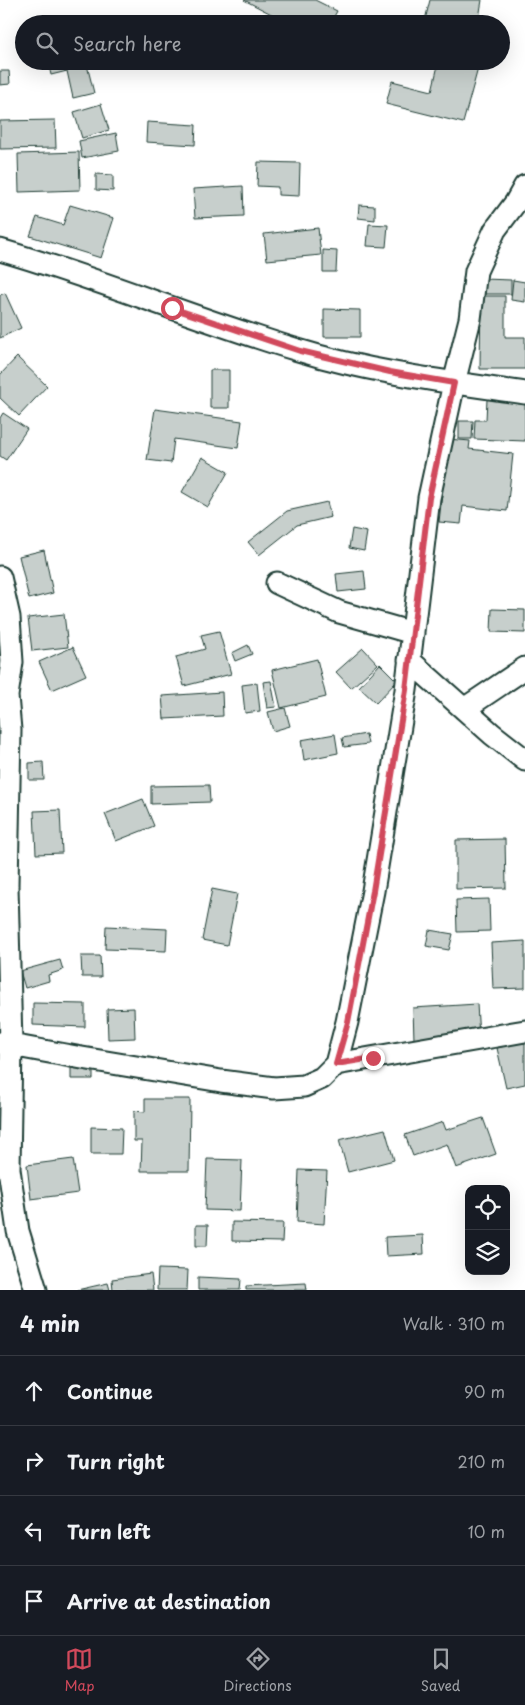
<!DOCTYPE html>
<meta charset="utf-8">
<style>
body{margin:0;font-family:"Playpen Sans",sans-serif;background:#20242c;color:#f1f3f6}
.controls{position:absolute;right:15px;bottom:15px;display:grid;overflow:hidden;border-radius:10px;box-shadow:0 5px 20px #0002}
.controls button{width:45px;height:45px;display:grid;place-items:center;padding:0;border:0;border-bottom:1px solid #363941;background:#171b24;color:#f1f3f6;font:25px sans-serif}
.stop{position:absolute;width:15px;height:15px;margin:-11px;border:4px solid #d1495b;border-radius:50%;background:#fff}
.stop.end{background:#d1495b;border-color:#fff;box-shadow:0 1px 5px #0008}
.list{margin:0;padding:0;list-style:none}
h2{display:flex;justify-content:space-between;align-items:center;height:65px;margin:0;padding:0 20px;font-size:21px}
h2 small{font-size:16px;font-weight:400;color:#9ea1a6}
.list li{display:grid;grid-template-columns:32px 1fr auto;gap:15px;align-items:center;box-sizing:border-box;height:70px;padding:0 20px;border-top:1px solid #363941}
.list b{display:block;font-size:19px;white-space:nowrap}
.list em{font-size:16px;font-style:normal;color:#9ea1a6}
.icon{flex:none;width:28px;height:28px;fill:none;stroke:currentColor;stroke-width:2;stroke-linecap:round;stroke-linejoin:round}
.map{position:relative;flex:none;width:525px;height:1290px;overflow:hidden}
.search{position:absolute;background:#171b24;box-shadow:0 5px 20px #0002;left:15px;right:15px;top:15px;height:55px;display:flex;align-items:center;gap:12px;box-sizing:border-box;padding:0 18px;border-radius:28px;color:#9ea1a6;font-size:19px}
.sheet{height:345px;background:#171b24}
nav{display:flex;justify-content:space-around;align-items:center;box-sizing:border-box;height:70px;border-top:1px solid #363941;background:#171b24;font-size:14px;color:#9ea1a6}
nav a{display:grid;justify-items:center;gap:2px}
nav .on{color:#d1495b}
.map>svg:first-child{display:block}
.building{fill:#c7cfcc;stroke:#1f3d34}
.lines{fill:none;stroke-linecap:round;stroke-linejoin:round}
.street-casing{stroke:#1f3d34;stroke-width:25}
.street{stroke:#fff;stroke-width:21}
.route{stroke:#d1495b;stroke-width:6}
</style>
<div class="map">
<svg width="525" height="1290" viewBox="0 0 525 1290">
<rect width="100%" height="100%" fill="#fff"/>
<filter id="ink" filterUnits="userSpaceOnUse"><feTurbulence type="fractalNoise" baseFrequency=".02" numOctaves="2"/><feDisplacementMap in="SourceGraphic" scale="10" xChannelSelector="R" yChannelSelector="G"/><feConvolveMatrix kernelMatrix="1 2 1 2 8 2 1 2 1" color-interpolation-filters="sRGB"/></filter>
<g filter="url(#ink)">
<path class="building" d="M244,0H315L337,11L330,24H291Z
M430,0H482L478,24H444L425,20Z
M48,61H86L94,93L73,98L67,71L51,75Z
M439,61H480L463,123L386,104L392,81L432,91Z
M0,71H9L10,84L0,85Z
M101,104L109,130L82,138L74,112Z
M55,120L56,148L0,149V121Z
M147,122L196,125L195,145L146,142Z
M116,133L119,151L82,158L79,141Z
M79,152L80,190L19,192L18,154Z
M258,162L300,163L299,196L278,195V187L257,186Z
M96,174L113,175V191L96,190Z
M243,186L244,216L195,218L193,189Z
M70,205L114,218L101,258L30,236L37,217L63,225Z
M359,205L375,206V220L358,218Z
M369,224L388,225L386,247L367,246Z
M318,228L321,255L267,260L264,234Z
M323,250L337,251L336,272H323Z
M484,279L511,280V294H484Z
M513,280L525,282V302L511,300Z
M5,293L21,328L0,338V295Z
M481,296H505V337H525V369H480Z
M324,309L360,310V337H324Z
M17,357L47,386L19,416L0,398V375Z
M210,370H229V408H210Z
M487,399L525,400V441L474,439L475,420H486Z
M155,409L242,421L238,448L174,439L171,463L147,460Z
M3,413L27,429L6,460L0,456V418Z
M459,421H473L472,439H459Z
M448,439L470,441L469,449L513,454L507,511L463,506L461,524L439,522Z
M202,457L228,472L208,507L182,492Z
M327,502L331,517L297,525L259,555L248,542L287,511Z
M352,529L367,532L364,551L349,548Z
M44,550L53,593L29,599L19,556Z
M364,571L366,589L338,592L336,574Z
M492,609L525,610V633L491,632Z
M64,614L68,647L32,651L28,618Z
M219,631L231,674L184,686L176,657L205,649L201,635Z
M248,645L252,654L235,661L232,653Z
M73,647L86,675L52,690L39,662Z
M363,648L378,664L351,688L336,672Z
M317,659L326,697L281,708L272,670Z
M380,664L397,681L376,703L359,687Z
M271,681L276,707L267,708L263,682Z
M257,683L260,711L245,713L242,685Z
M222,692L223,716L164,719L162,696Z
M285,708L290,726L273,731L268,712Z
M335,734L338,753L304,760L301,740Z
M366,734L368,744L344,747L342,738Z
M43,762L44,780H29V763Z
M209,785L210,802L151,804V786Z
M143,799L154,826L116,841L105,814Z
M60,810L62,853L36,854L34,811Z
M505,839L506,888L456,889V840Z
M212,889L237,894L227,945L202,940Z
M489,899L490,931L457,932L456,900Z
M106,926L167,929L166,951L105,949Z
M429,930L453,934L449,950L426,946Z
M525,941V988L493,989L491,943Z
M81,956H100L101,977H82Z
M60,960L63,970L48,975L49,981L25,988L20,971Z
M33,1003L85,1004V1027L33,1025Z
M477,1004L479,1037L414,1040L413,1008Z
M134,1008L135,1038L108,1039L107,1009Z
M525,1041V1084L506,1088L497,1048Z
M71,1062H93V1079H71Z
M145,1099H190L189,1171H141L142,1141H134V1111L145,1112Z
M483,1118L496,1154L456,1168L447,1144L413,1156L405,1135L443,1122L446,1130Z
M91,1127L122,1128L121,1154H91Z
M385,1129L394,1160L348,1172L339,1140Z
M73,1159L78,1193L31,1199L27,1165Z
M207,1159L242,1160L240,1211L205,1210Z
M299,1170L327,1171L324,1224L297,1222Z
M232,1222L283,1223L282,1242L232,1241Z
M196,1225H208L207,1246H196Z
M423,1235L424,1254L386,1256L385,1237Z
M158,1269L188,1270L187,1290H157Z
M151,1274L153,1290H113L112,1279Z
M198,1277L241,1279L240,1290H198Z
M108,1283L110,1290H77Z
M306,1283L307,1290H246V1286Z"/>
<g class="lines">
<defs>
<path id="street" d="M0,250C101,279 197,320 298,350C372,373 449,382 525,393
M0,577L9,617L12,662L7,696L10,730L7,886L11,1044L9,1169L18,1231L36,1290
M277,583L339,612L413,633
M409,660L492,734L525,760
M464,709L525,668
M0,1043L82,1058L221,1081L274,1088L304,1086L322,1078L336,1064L347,1022L373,891L406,690L429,498L454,383L470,319L476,271L495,230L516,202L525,186
M336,1064L525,1031"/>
</defs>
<use href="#street" class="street-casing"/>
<use href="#street" class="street"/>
</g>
</g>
<g class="lines" filter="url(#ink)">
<path class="route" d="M172,308L300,351L390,372L454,383L429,498L406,690L373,891L348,1022L336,1064L373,1058"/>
</g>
</svg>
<div class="controls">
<button><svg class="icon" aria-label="locate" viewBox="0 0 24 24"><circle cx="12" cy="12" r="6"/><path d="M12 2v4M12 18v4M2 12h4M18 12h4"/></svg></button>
<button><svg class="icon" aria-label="layers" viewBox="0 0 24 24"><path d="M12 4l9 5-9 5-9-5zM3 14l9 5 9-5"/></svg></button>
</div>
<div class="stop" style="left:172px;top:308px"></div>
<div class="stop end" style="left:373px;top:1058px"></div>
<div class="search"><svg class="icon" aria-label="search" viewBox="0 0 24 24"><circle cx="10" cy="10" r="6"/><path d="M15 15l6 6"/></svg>Search here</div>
</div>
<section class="sheet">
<h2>4 min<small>Walk · 310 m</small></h2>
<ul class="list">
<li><svg class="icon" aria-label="ahead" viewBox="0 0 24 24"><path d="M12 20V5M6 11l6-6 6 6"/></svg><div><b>Continue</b></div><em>90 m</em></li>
<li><svg class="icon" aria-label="right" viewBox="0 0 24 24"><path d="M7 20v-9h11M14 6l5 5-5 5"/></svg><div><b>Turn right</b></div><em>210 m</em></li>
<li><svg class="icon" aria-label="left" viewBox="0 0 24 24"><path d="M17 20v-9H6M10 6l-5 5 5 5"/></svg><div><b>Turn left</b></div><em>10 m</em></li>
<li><svg class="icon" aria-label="arrive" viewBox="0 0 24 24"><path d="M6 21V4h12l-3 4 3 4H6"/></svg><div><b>Arrive at destination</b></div></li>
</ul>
</section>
<nav>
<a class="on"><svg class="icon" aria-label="map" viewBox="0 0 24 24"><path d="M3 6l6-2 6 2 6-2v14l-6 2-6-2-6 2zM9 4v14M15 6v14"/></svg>Map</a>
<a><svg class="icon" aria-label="directions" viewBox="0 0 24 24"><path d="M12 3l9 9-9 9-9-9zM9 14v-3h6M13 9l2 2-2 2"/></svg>Directions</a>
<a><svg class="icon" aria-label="saved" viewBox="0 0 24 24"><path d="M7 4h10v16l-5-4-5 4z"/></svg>Saved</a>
</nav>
